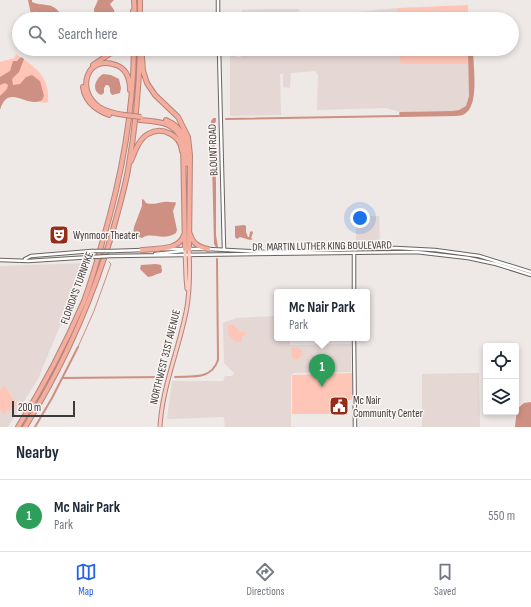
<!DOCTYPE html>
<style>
body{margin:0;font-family:"Sofia Sans Condensed",sans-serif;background:#f2f2f3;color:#1f2937}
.controls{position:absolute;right:12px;bottom:12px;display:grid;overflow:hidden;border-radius:4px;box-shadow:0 2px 6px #0003}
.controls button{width:36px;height:36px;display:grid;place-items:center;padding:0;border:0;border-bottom:1px solid #e0e1e3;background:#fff;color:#1f2937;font:20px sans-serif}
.scale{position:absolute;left:12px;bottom:10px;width:63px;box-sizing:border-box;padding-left:4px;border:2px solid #3d3a3a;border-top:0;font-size:11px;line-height:14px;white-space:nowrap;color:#3d3a3a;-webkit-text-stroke:3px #fbf5f3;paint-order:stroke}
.you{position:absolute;left:360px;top:218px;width:14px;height:14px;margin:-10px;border:3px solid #fff;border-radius:50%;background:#1a73e8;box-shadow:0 0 0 6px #1a73e833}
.badge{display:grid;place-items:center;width:26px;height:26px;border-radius:50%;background:#2563eb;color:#fff;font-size:13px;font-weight:700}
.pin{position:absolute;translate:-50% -33px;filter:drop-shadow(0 1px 2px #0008)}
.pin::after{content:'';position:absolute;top:21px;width:14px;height:12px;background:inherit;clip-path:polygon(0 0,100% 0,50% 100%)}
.popup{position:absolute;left:274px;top:289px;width:96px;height:52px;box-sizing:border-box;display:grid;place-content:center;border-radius:4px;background:#fff;filter:drop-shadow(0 1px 3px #0005);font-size:13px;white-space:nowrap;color:#747a83}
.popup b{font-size:15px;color:#1f2937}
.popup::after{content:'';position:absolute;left:50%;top:100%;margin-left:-8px;border:8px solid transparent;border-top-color:#fff}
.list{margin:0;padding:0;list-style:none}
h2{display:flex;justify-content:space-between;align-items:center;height:52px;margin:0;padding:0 16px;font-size:17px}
h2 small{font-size:13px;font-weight:400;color:#747a83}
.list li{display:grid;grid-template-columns:26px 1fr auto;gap:12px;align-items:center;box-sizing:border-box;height:72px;padding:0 16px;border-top:1px solid #e0e1e3}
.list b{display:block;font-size:15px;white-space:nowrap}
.list p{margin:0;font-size:13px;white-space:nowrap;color:#747a83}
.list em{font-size:13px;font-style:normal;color:#747a83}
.icon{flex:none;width:22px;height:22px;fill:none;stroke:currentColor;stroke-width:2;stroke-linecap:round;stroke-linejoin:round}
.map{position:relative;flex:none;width:531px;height:427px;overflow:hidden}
.search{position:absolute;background:#fff;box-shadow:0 2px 6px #0003;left:12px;right:12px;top:12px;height:44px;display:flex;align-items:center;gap:10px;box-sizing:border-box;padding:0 14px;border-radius:22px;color:#747a83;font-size:15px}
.sheet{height:124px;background:#fff}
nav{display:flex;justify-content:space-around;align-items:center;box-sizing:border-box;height:56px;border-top:1px solid #e0e1e3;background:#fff;font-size:11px;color:#747a83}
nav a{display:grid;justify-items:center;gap:2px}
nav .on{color:#2563eb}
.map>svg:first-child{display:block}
.built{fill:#e5d7d4}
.green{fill:#ffc6b8}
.water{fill:#ce9082}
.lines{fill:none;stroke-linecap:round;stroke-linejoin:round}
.stream{stroke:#ce9082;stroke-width:1}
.canal{stroke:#ce9082;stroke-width:2}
.tertiary-casing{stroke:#696462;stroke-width:4.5}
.secondary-casing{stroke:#696462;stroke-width:4.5}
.primary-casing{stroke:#b5857b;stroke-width:5}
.motorway-casing{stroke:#b5857b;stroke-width:6}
.tertiary{stroke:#fff;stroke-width:2.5}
.secondary{stroke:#fff;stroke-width:2.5}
.primary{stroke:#f9cec5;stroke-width:3}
.motorway{stroke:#f5ae9e;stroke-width:4}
.secondary-bridge-casing{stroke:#696462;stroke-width:4.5;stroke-linecap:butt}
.motorway-bridge-casing{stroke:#b5857b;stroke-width:6;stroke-linecap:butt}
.secondary-bridge{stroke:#fff;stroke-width:2.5}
.motorway-bridge{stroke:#f5ae9e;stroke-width:4}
.labels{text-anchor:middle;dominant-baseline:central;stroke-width:3;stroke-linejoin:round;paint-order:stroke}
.street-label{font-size:11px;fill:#3d3a3a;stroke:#fbf5f3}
.poi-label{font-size:11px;fill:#3d3a3a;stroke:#fbf5f3;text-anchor:start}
</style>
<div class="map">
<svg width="531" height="427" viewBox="0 0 531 427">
<rect width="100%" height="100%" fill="#eee8e6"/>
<path class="built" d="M398,8V19H313L314,16Z
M273,9H299L300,19H242V10Z
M230,49H235L236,57H241V49H401L402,64H469V96L466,106L459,110L452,111L400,112L387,108L317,110L318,75L315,71L291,73L290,88L283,87V74H280L281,115L230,116Z
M356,216H379L380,244H356Z
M86,263L38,379L8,427H0V266Z
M277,316V338H290V345L351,344V372L294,373L292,374L291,376V427H225L224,419L223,417L167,419L172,381H223L225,376H232L234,373L224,363L223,323L236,318Z
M479,373L480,427H422V374Z"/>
<path class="green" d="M468,5V19H398V8Z
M400,49H468L469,64H402L400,62Z
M16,54C35,67 50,76 48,102L44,103L12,95L0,100V62L14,58Z
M228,325H235V328H238V332H245V335L242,336V342H236C229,338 228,333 228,325Z
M292,347L299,348L302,351V355L299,359H294L292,356L291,349Z
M352,373L353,397L351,400H345V414H292V375Z
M5,386L17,406L3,414L0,409V389Z"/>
<path class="water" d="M28,0H32V2C43,7 51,1 60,13V19H32Z
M98,0H114L110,4L114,10L115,19H94V9Z
M468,49H473C473,64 479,101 467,112C464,115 460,116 455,116L400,117L399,113L400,112L452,111L459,110L466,106L469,96Z
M21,57L24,59L19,72L12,79L13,85L20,84L26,77L32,75L40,81L44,96L42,100C27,109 8,82 0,110V96L7,89L8,85L5,83L0,85V77L10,71L13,61H17Z
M103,74L111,75L119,79L121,88L120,93L112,95L110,92V88L108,85H106L104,88V93L101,95C91,91 95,79 103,74Z
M213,118H216V121L214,125L216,184V235L218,247H216L214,244L211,121Z
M142,199L144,200L146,203C153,205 157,203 164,202C168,201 171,203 175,202L176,203L173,211L177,230L176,233C162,242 152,231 142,238L135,236L133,234L134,227L142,206Z
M244,225L246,226V232L248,237H249L250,232L252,231L253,233L251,238L253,239L250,240L240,237L237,239L235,237V226Z
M156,264L161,265L162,271L161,273C155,274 152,277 148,277L140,269L141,265Z
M531,402V427H515L517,409L524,403Z"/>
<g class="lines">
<path class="stream" d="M78,347L94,311L111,264L109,262"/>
<path class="canal" d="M226,119L399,116
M175,377C193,376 211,380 218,360L217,259
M62,378L163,377
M35,427L52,398L78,347"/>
<defs>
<path id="tertiary" d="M218,0V19
M219,49L224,250
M354,253V292
M354,338L355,427"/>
<path id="secondary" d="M164,249H203
M208,249L267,252L396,248L435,250L479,256L531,272
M113,251L143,250
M155,254L183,251L185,249
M111,256L416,252L468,258L496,264L531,275
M25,259L31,256L92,251
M0,260L28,261L92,257"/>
<path id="primary" d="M185,249L186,278L187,289
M160,427C162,386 180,347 187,307C190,288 190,268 189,249"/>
<path id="motorway" d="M134,0L135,19
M140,0V19
M132,19L133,11
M142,57L143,71L147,83L155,95L178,117L188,137L190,155L189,249
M93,65L117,49
M83,87C85,102 96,110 109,115
M125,115C116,114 107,112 99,107C75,90 87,54 116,65C127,69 130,80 130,90
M140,120C160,122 174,121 183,142L185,249
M166,120C187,129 187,145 187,164
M131,161C135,151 139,139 148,134C162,126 181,135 182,151
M190,234C193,244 199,247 208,249
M142,250C156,248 179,251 184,235
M18,427C43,387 65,345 84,301C91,282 97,262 102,243C121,180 133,115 134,49
M25,427C63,367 90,305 111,237C117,215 124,192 128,170C135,130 139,89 140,49"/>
</defs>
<use href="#tertiary" class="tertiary-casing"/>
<use href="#secondary" class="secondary-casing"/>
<use href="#primary" class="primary-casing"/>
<use href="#motorway" class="motorway-casing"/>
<use href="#tertiary" class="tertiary"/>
<use href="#secondary" class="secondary"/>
<use href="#primary" class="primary"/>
<use href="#motorway" class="motorway"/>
<defs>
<path id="secondary-bridge" d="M92,251H113
M92,257L111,256"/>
<path id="motorway-bridge" d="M125,115L141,117"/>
</defs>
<use href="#secondary-bridge" class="secondary-bridge-casing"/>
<use href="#motorway-bridge" class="motorway-bridge-casing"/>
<use href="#secondary-bridge" class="secondary-bridge"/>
<use href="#motorway-bridge" class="motorway-bridge"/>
</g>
<defs>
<symbol id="theatre-square" viewBox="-11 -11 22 22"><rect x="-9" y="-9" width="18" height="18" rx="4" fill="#952c17" stroke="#fbf5f3"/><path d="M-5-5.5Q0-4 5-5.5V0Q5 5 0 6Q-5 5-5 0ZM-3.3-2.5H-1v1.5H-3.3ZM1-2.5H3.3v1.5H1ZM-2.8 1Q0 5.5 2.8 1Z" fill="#fff"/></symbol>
<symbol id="civic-square" viewBox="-11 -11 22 22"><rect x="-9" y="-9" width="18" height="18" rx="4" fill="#952c17" stroke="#fbf5f3"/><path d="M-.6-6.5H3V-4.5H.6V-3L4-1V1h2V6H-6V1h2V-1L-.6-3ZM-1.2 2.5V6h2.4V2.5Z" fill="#fff"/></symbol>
</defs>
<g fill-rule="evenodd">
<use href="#theatre-square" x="48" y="224" width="22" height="22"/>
<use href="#civic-square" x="328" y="395" width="22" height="22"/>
</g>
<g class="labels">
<g class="street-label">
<text transform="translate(213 150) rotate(-92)">BLOUNT ROAD</text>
<text transform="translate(322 246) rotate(-1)">DR. MARTIN LUTHER KING BOULEVARD</text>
<text transform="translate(77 288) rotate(-70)">FLORIDA'S TURNPIKE</text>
<text transform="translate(165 357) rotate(-76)">NORTHWEST 31ST AVENUE</text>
</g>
<g class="poi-label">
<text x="73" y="235">Wynmoor Theater</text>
<text x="353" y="400">Mc Nair<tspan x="353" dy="13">Community Center</tspan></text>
</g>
</g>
</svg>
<div class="controls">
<button><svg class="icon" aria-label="locate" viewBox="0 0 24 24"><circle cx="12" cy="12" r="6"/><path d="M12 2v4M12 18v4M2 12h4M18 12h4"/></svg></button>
<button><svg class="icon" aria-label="layers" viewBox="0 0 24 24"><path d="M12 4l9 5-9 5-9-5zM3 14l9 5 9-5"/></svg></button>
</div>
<div class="scale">200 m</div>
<div class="you"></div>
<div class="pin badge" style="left:322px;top:387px;background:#2e9e5b">1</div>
<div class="popup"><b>Mc Nair Park</b>Park</div>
<div class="search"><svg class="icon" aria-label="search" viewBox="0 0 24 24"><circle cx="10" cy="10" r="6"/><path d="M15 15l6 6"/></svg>Search here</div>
</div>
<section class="sheet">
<h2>Nearby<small></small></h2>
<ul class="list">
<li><span class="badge" style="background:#2e9e5b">1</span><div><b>Mc Nair Park</b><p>Park</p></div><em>550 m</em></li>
</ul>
</section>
<nav>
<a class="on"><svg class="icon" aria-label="map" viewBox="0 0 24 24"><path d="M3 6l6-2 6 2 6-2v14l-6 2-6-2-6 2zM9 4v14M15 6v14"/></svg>Map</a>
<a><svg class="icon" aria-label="directions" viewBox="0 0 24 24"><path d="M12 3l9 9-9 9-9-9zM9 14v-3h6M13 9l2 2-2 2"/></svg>Directions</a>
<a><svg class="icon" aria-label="saved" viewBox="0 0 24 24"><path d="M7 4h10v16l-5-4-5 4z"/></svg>Saved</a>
</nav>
